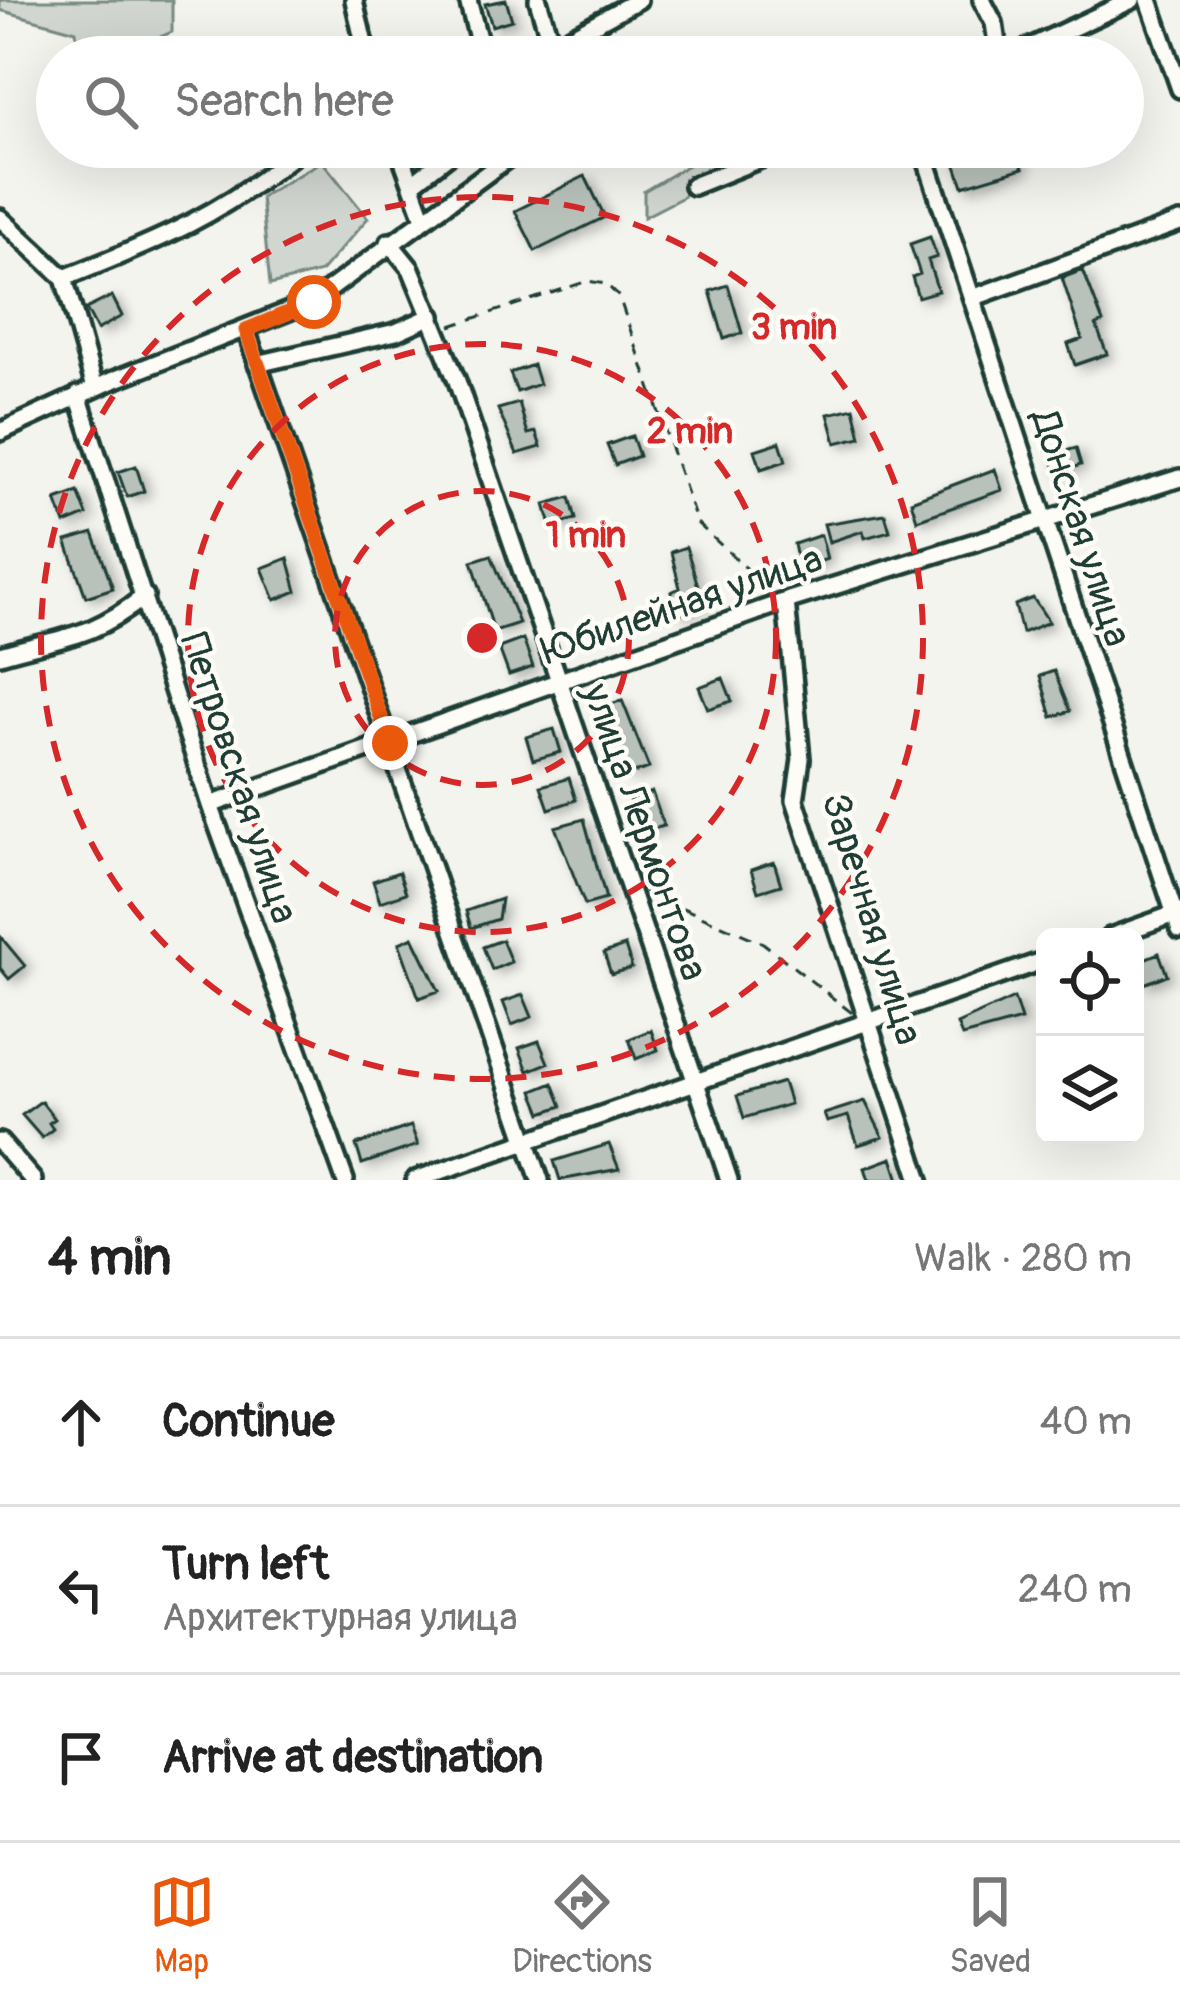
<!DOCTYPE html>
<meta charset="utf-8">
<style>
body{margin:0;font-family:Pangolin,sans-serif;background:#f6f6f6;color:#222}
.controls{position:absolute;right:36px;bottom:36px;display:grid;overflow:hidden;border-radius:18px;box-shadow:0 12px 48px #0002}
.controls button{width:108px;height:108px;display:grid;place-items:center;padding:0;border:0;border-bottom:3px solid #e0e0e0;background:#fff;color:#222;font:60px sans-serif}
.stop{position:absolute;width:36px;height:36px;margin:-27px;border:9px solid #ea580c;border-radius:50%;background:#fff}
.stop.end{background:#ea580c;border-color:#fff;box-shadow:0 3px 12px #0008}
.list{margin:0;padding:0;list-style:none}
h2{display:flex;justify-content:space-between;align-items:center;height:156px;margin:0;padding:0 48px;font-size:51px}
h2 small{font-size:39px;font-weight:400;color:#767676}
.list li{display:grid;grid-template-columns:78px 1fr auto;gap:36px;align-items:center;box-sizing:border-box;height:168px;padding:0 48px;border-top:3px solid #e0e0e0}
.list b{display:block;font-size:45px;white-space:nowrap}
.list p{margin:0;font-size:39px;white-space:nowrap;color:#767676}
.list em{font-size:39px;font-style:normal;color:#767676}
.icon{flex:none;width:66px;height:66px;fill:none;stroke:currentColor;stroke-width:2;stroke-linecap:round;stroke-linejoin:round}
.map{position:relative;flex:none;width:1180px;height:1180px;overflow:hidden}
.search{position:absolute;background:#fff;box-shadow:0 12px 48px #0002;left:36px;right:36px;top:36px;height:132px;display:flex;align-items:center;gap:30px;box-sizing:border-box;padding:0 42px;border-radius:66px;color:#767676;font-size:45px}
.sheet{height:660px;background:#fff}
nav{display:flex;justify-content:space-around;align-items:center;box-sizing:border-box;height:168px;border-top:3px solid #e0e0e0;background:#fff;font-size:33px;color:#767676}
nav a{display:grid;justify-items:center;gap:6px}
nav .on{color:#ea580c}
.map>svg:first-child{display:block}
.green{fill:#d1d6d1;stroke:#788a82;stroke-width:3}
.building{fill:#b9c1bb;stroke:#1f3d34;stroke-width:3;filter:url(#shadow)}
.lines{fill:none;stroke-linecap:round;stroke-linejoin:round}
.minor-casing{stroke:#1f3d34;stroke-width:24}
.path{stroke:#1f3d34;stroke-width:3;stroke-dasharray:12 9;stroke-linecap:butt}
.minor{stroke:#fdfcf7;stroke-width:15}
.route{stroke:#ea580c;stroke-width:15}
.ring{fill:none;stroke:#d62828;stroke-width:6;stroke-dasharray:21 15}
.labels{text-anchor:middle;dominant-baseline:central;stroke-width:9;stroke-linejoin:round;paint-order:stroke}
.street-label{font-size:39px;fill:#1f3d34;stroke:#fdfcf7}
.centre{fill:#d62828;stroke:#fdfcf7;stroke-width:6}
.ring-label{font-size:36px;text-anchor:middle;font-weight:bold;fill:#d62828;stroke:#fdfcf7;stroke-width:9;stroke-linejoin:round;paint-order:stroke}
</style>
<div class="map">
<svg width="1180" height="1180" viewBox="0 0 1180 1180">
<defs>
<filter id="shadow"><feDropShadow dx="6" dy="4" stdDeviation="6" flood-color="#0004"/></filter>
</defs>
<rect width="100%" height="100%" fill="#f4f4ef"/>
<filter id="ink" filterUnits="userSpaceOnUse"><feTurbulence type="fractalNoise" baseFrequency=".00833" numOctaves="2"/><feDisplacementMap in="SourceGraphic" scale="24" xChannelSelector="R" yChannelSelector="G"/><feConvolveMatrix kernelMatrix="1 2 1 2 8 2 1 2 1" color-interpolation-filters="sRGB"/></filter>
<g filter="url(#ink)">
<path class="green" d="M0,0H172V32L137,47L141,57H79L76,31L0,10Z
M780,147L689,183L683,197L644,217V191L717,148Z
M322,161L368,218L321,272L270,285L261,197Z"/>
<path class="building" d="M506,0L512,20L492,26L485,4Z
M974,147H1017L1023,168L963,186L952,154Z
M585,176L605,217L535,251L515,211Z
M930,237L937,257L928,260L938,291L918,297L912,277L920,274L910,244Z
M1083,270L1103,322L1096,325L1107,354L1075,365L1068,344L1082,339L1062,278Z
M728,285L742,333L724,339L710,291Z
M112,296L122,316L97,330L86,309Z
M533,365L539,384L517,392L510,373Z
M519,403L528,434L536,432L541,447L517,454L498,409Z
M854,408L861,437L836,443L828,414Z
M632,436L639,456L615,465L607,445Z
M780,442L786,461L761,469L755,450Z
M1076,448L1081,465L1056,473L1051,455Z
M136,466L144,491L127,497L118,472Z
M995,469L1002,490L917,520L911,501Z
M78,492L87,515L65,524L56,500Z
M570,497L576,519L551,526L545,504Z
M885,514L890,531L865,538L863,531L829,542L824,524Z
M93,533L113,588L86,597L66,541Z
M821,535L827,559L799,569L794,544Z
M686,547L704,605L679,614L671,592L680,588L671,552Z
M491,555L519,623L494,631L472,561Z
M288,558L297,591L275,600L262,568Z
M1033,598L1049,622L1022,633L1015,605Z
M523,639L533,667L509,675L499,648Z
M1054,671L1070,711L1052,717L1040,676Z
M723,678L732,701L708,709L699,687Z
M622,700L649,768L628,775L601,708Z
M554,729L561,752L533,760L526,737Z
M569,778L576,800L549,809L541,786Z
M652,792L664,826L639,833L629,799Z
M584,819L606,899L585,905L555,827Z
M774,862L781,885L758,892L751,870Z
M399,872L406,893L380,902L373,881Z
M501,899L498,919L471,928L466,911Z
M0,936L25,966L9,979L0,968Z
M413,937L439,991L419,998L399,943Z
M502,940L511,962L492,970L483,947Z
M625,946L632,968L611,974L604,953Z
M1159,953L1167,975L1144,984L1136,962Z
M523,995L532,1017L512,1025L503,1002Z
M1014,998L1021,1020L962,1036L957,1024Z
M651,1030L658,1050L636,1059L629,1039Z
M539,1041L548,1063L528,1071L519,1048Z
M783,1082L790,1104L744,1118L737,1096Z
M553,1083L562,1106L542,1113L533,1091Z
M41,1101L55,1119L49,1123L53,1129L42,1138L22,1115Z
M865,1101L883,1137L858,1145L848,1116L827,1122L824,1114Z
M411,1126L418,1145L362,1164L356,1145Z
M609,1144L619,1169L560,1180L554,1161Z
M892,1158L899,1180H869L865,1168Z"/>
<g class="lines">
<defs>
<path id="minor" d="M354,0L367,57
M468,0L483,57
M538,0L552,47L638,0
M982,0L994,23L999,57
M1149,0L1180,89
M1009,57L1132,0
M398,147L423,216
M922,147L1180,930
M413,183L459,147
M693,186L790,147
M0,218L64,278C161,240 223,214 304,147
M389,242L411,269L457,381L729,1180
M64,278L95,388
M972,298L1180,222
M246,330L540,1180
M257,364L396,332L432,316
M78,395L210,805L345,1180
M0,432L111,381L314,301L523,147
M786,601L801,759L795,800L920,1180
M0,655C64,636 89,640 145,596
M210,805L786,601L1180,478
M1110,937L1180,912
M0,1142L33,1180
M415,1180L1045,960"/>
</defs>
<use href="#minor" class="minor-casing"/>
<path class="path" d="M534,153L544,147
M451,326L588,281L606,284L619,297L697,523L770,590
M644,891L763,943L852,1013"/>
<use href="#minor" class="minor"/>
</g>
</g>
<g class="lines" filter="url(#ink)">
<path class="route" d="M314,302L246,330L390,743"/>
</g>
<g class="ring">
<circle cx="482" cy="638" r="147"/>
<circle cx="482" cy="638" r="294"/>
<circle cx="482" cy="638" r="441"/>
</g>
<g class="labels">
<g class="street-label">
<text transform="translate(1081 528) rotate(72)">Донская улица</text>
<text transform="translate(682 605) rotate(-19)">Юбилейная улица</text>
<text transform="translate(239 778) rotate(72)">Петровская улица</text>
<text transform="translate(645 832) rotate(71)">улица Лермонтова</text>
<text transform="translate(872 919) rotate(73)">Заречная улица</text>
</g>
</g>
<circle cx="482" cy="638" r="18" class="centre"/>
<g class="ring-label">
<text x="794" y="339">3 min</text>
<text x="690" y="443">2 min</text>
<text x="586" y="547">1 min</text>
</g>
</svg>
<div class="controls">
<button><svg class="icon" aria-label="locate" viewBox="0 0 24 24"><circle cx="12" cy="12" r="6"/><path d="M12 2v4M12 18v4M2 12h4M18 12h4"/></svg></button>
<button><svg class="icon" aria-label="layers" viewBox="0 0 24 24"><path d="M12 4l9 5-9 5-9-5zM3 14l9 5 9-5"/></svg></button>
</div>
<div class="stop" style="left:314px;top:302px"></div>
<div class="stop end" style="left:390px;top:743px"></div>
<div class="search"><svg class="icon" aria-label="search" viewBox="0 0 24 24"><circle cx="10" cy="10" r="6"/><path d="M15 15l6 6"/></svg>Search here</div>
</div>
<section class="sheet">
<h2>4 min<small>Walk · 280 m</small></h2>
<ul class="list">
<li><svg class="icon" aria-label="ahead" viewBox="0 0 24 24"><path d="M12 20V5M6 11l6-6 6 6"/></svg><div><b>Continue</b></div><em>40 m</em></li>
<li><svg class="icon" aria-label="left" viewBox="0 0 24 24"><path d="M17 20v-9H6M10 6l-5 5 5 5"/></svg><div><b>Turn left</b><p>Архитектурная улица</p></div><em>240 m</em></li>
<li><svg class="icon" aria-label="arrive" viewBox="0 0 24 24"><path d="M6 21V4h12l-3 4 3 4H6"/></svg><div><b>Arrive at destination</b></div></li>
</ul>
</section>
<nav>
<a class="on"><svg class="icon" aria-label="map" viewBox="0 0 24 24"><path d="M3 6l6-2 6 2 6-2v14l-6 2-6-2-6 2zM9 4v14M15 6v14"/></svg>Map</a>
<a><svg class="icon" aria-label="directions" viewBox="0 0 24 24"><path d="M12 3l9 9-9 9-9-9zM9 14v-3h6M13 9l2 2-2 2"/></svg>Directions</a>
<a><svg class="icon" aria-label="saved" viewBox="0 0 24 24"><path d="M7 4h10v16l-5-4-5 4z"/></svg>Saved</a>
</nav>
